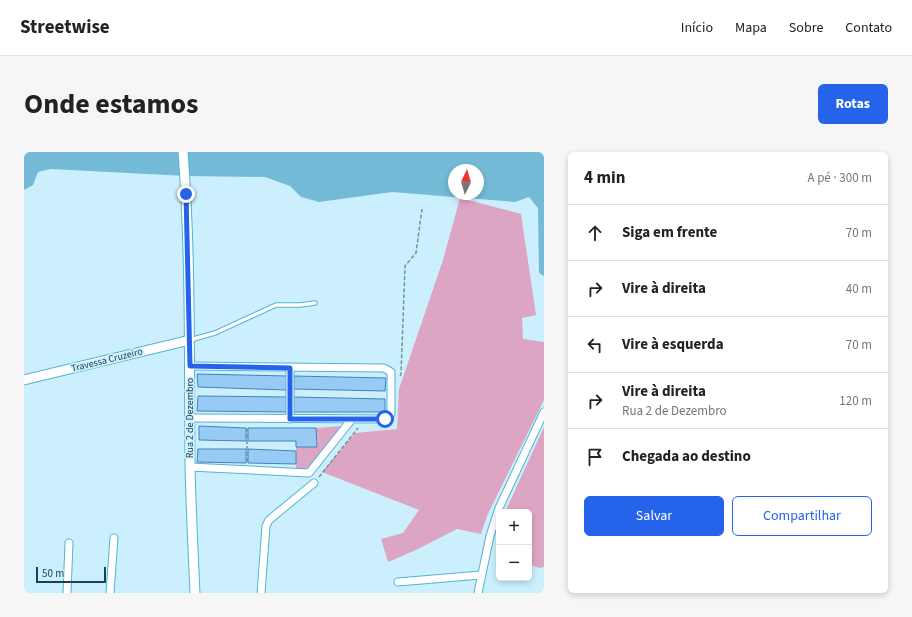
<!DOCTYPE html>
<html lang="pt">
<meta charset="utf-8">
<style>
body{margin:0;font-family:"Source Sans 3",sans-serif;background:#f6f6f6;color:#222}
.controls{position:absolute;right:12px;bottom:12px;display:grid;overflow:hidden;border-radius:6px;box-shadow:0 2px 6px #0003}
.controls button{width:36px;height:36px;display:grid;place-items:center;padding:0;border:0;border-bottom:1px solid #e0e0e0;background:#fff;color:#222;font:20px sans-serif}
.compass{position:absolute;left:424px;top:12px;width:36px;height:36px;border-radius:50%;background:#fff;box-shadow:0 2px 6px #0003;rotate:5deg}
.scale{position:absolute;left:12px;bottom:10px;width:70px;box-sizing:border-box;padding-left:4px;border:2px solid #194251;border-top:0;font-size:11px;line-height:14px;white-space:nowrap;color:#194251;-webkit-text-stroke:3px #cceffd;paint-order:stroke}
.stop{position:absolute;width:12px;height:12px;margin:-9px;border:3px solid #2563eb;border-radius:50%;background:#fff}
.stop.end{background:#2563eb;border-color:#fff;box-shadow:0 1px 4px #0008}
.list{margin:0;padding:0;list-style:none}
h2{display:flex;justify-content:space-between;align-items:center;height:52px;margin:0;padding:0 16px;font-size:17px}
h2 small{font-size:13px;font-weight:400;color:#767676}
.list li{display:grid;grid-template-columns:26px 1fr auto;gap:12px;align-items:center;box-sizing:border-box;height:56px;padding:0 16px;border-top:1px solid #e0e0e0}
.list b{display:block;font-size:15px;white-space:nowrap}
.list p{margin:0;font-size:13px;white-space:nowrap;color:#767676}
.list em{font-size:13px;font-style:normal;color:#767676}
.actions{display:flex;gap:8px;padding:12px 16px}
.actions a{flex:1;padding:9px 0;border:1px solid #2563eb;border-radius:6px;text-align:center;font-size:14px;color:#2563eb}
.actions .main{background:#2563eb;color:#fff}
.icon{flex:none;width:22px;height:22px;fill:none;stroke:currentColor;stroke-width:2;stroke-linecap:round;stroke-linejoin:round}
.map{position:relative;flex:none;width:520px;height:441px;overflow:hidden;border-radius:6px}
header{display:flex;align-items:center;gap:24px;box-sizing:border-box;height:56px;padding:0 20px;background:#fff;border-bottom:1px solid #e0e0e0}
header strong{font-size:19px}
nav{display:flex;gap:22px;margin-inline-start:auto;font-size:14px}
.intro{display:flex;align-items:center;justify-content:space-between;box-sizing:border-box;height:96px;padding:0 24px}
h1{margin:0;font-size:28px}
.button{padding:10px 18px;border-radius:6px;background:#2563eb;color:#fff;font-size:14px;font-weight:700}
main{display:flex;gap:24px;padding:0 24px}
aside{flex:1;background:#fff;border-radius:6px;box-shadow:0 2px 6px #0003}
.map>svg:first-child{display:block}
.green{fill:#dda5c4}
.water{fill:#73bbd7;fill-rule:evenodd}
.building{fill:#97cbf6;stroke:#4284b7}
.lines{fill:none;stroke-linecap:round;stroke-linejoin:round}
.service-casing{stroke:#52b3d6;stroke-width:5.5}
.minor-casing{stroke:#52b3d6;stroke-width:9}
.tertiary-casing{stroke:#52b3d6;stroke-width:11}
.path{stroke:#6d94a2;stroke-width:1.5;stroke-dasharray:4 2;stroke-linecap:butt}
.service{stroke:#fff;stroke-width:3.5}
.minor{stroke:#fff;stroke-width:7}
.tertiary{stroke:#fff;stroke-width:9}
.route{stroke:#2563eb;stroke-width:5}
.labels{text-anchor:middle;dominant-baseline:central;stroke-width:3.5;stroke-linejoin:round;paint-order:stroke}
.street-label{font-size:10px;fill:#194251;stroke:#cceffd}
</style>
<header>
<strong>Streetwise</strong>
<nav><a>Início</a><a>Mapa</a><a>Sobre</a><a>Contato</a></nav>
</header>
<div class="intro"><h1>Onde estamos</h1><a class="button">Rotas</a></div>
<main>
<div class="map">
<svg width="520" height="441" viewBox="0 0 520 441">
<rect width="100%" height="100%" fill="#cceffd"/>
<path class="green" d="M436,46L497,62L512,163L498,166L499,187L520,190V248L463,364L457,382L433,377L392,398L364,410L357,387L379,381L395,358L298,320L331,281L373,277L375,237L419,108Z
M318,274L284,316L272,318V295L293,294L292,276Z
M520,275V415L515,416L505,412V360H481Z"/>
<path class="water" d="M0,0H520V124L515,121L514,56L505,45L491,50L368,40L295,50L277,45L266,34L241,25L162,24L27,17L14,20L9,33L0,38ZM430,18H454V42H430Z"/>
<path class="building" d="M173,222L263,224V238L174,235Z
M270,224L362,226L361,239L269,237Z
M174,244L264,245V260L173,259Z
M269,245L361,247V260H268Z
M175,274L222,276V289L175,288Z
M224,276H292L293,295H272V289H224Z
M174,297H222V311L173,310Z
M224,297L272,299V312L224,311Z"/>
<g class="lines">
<defs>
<path id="service" d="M166,188L191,181L252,153H276L291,151"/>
<path id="minor" d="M266,216V267
M166,266L361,267L367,262V220L360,216L166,214
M166,315L285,321L328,267
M374,430L457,423
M43,441L45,391
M86,441L90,386
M237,441L242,374L245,368L290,331
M454,441L466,384L475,356L520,260"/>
<path id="tertiary" d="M159,0C167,105 165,209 166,314C167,356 169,399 171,441
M0,228L166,188"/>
</defs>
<use href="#service" class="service-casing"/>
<use href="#minor" class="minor-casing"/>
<use href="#tertiary" class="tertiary-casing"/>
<path class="path" d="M376,224L377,222L381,114L392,101L398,57
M223,310V274
M295,325L334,276"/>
<use href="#service" class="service"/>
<use href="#minor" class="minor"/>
<use href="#tertiary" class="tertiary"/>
</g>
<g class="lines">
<path class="route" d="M162,42L166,214L266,216V267H361"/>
</g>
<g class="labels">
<g class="street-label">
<text transform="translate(83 208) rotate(-14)">Travessa Cruzeiro</text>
<text transform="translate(166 266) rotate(-90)">Rua 2 de Dezembro</text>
</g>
</g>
</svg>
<div class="controls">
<button>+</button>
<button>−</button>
</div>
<svg class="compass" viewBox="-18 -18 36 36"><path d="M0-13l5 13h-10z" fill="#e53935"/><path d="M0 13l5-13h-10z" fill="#767676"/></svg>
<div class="scale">50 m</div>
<div class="stop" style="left:361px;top:267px"></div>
<div class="stop end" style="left:162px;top:42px"></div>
</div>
<aside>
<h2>4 min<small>A pé · 300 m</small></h2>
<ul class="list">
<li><svg class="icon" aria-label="ahead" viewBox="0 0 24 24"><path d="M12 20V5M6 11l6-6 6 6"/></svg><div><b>Siga em frente</b></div><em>70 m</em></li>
<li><svg class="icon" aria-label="right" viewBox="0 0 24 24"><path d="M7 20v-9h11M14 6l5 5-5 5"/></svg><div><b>Vire à direita</b></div><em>40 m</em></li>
<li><svg class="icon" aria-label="left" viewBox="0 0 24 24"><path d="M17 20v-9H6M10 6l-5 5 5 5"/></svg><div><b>Vire à esquerda</b></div><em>70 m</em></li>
<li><svg class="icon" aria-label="right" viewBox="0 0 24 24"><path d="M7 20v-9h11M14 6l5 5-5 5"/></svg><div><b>Vire à direita</b><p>Rua 2 de Dezembro</p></div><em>120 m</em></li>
<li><svg class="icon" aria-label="arrive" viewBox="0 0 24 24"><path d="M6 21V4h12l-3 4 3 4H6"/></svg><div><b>Chegada ao destino</b></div></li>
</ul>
<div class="actions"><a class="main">Salvar</a><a>Compartilhar</a></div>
</aside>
</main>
